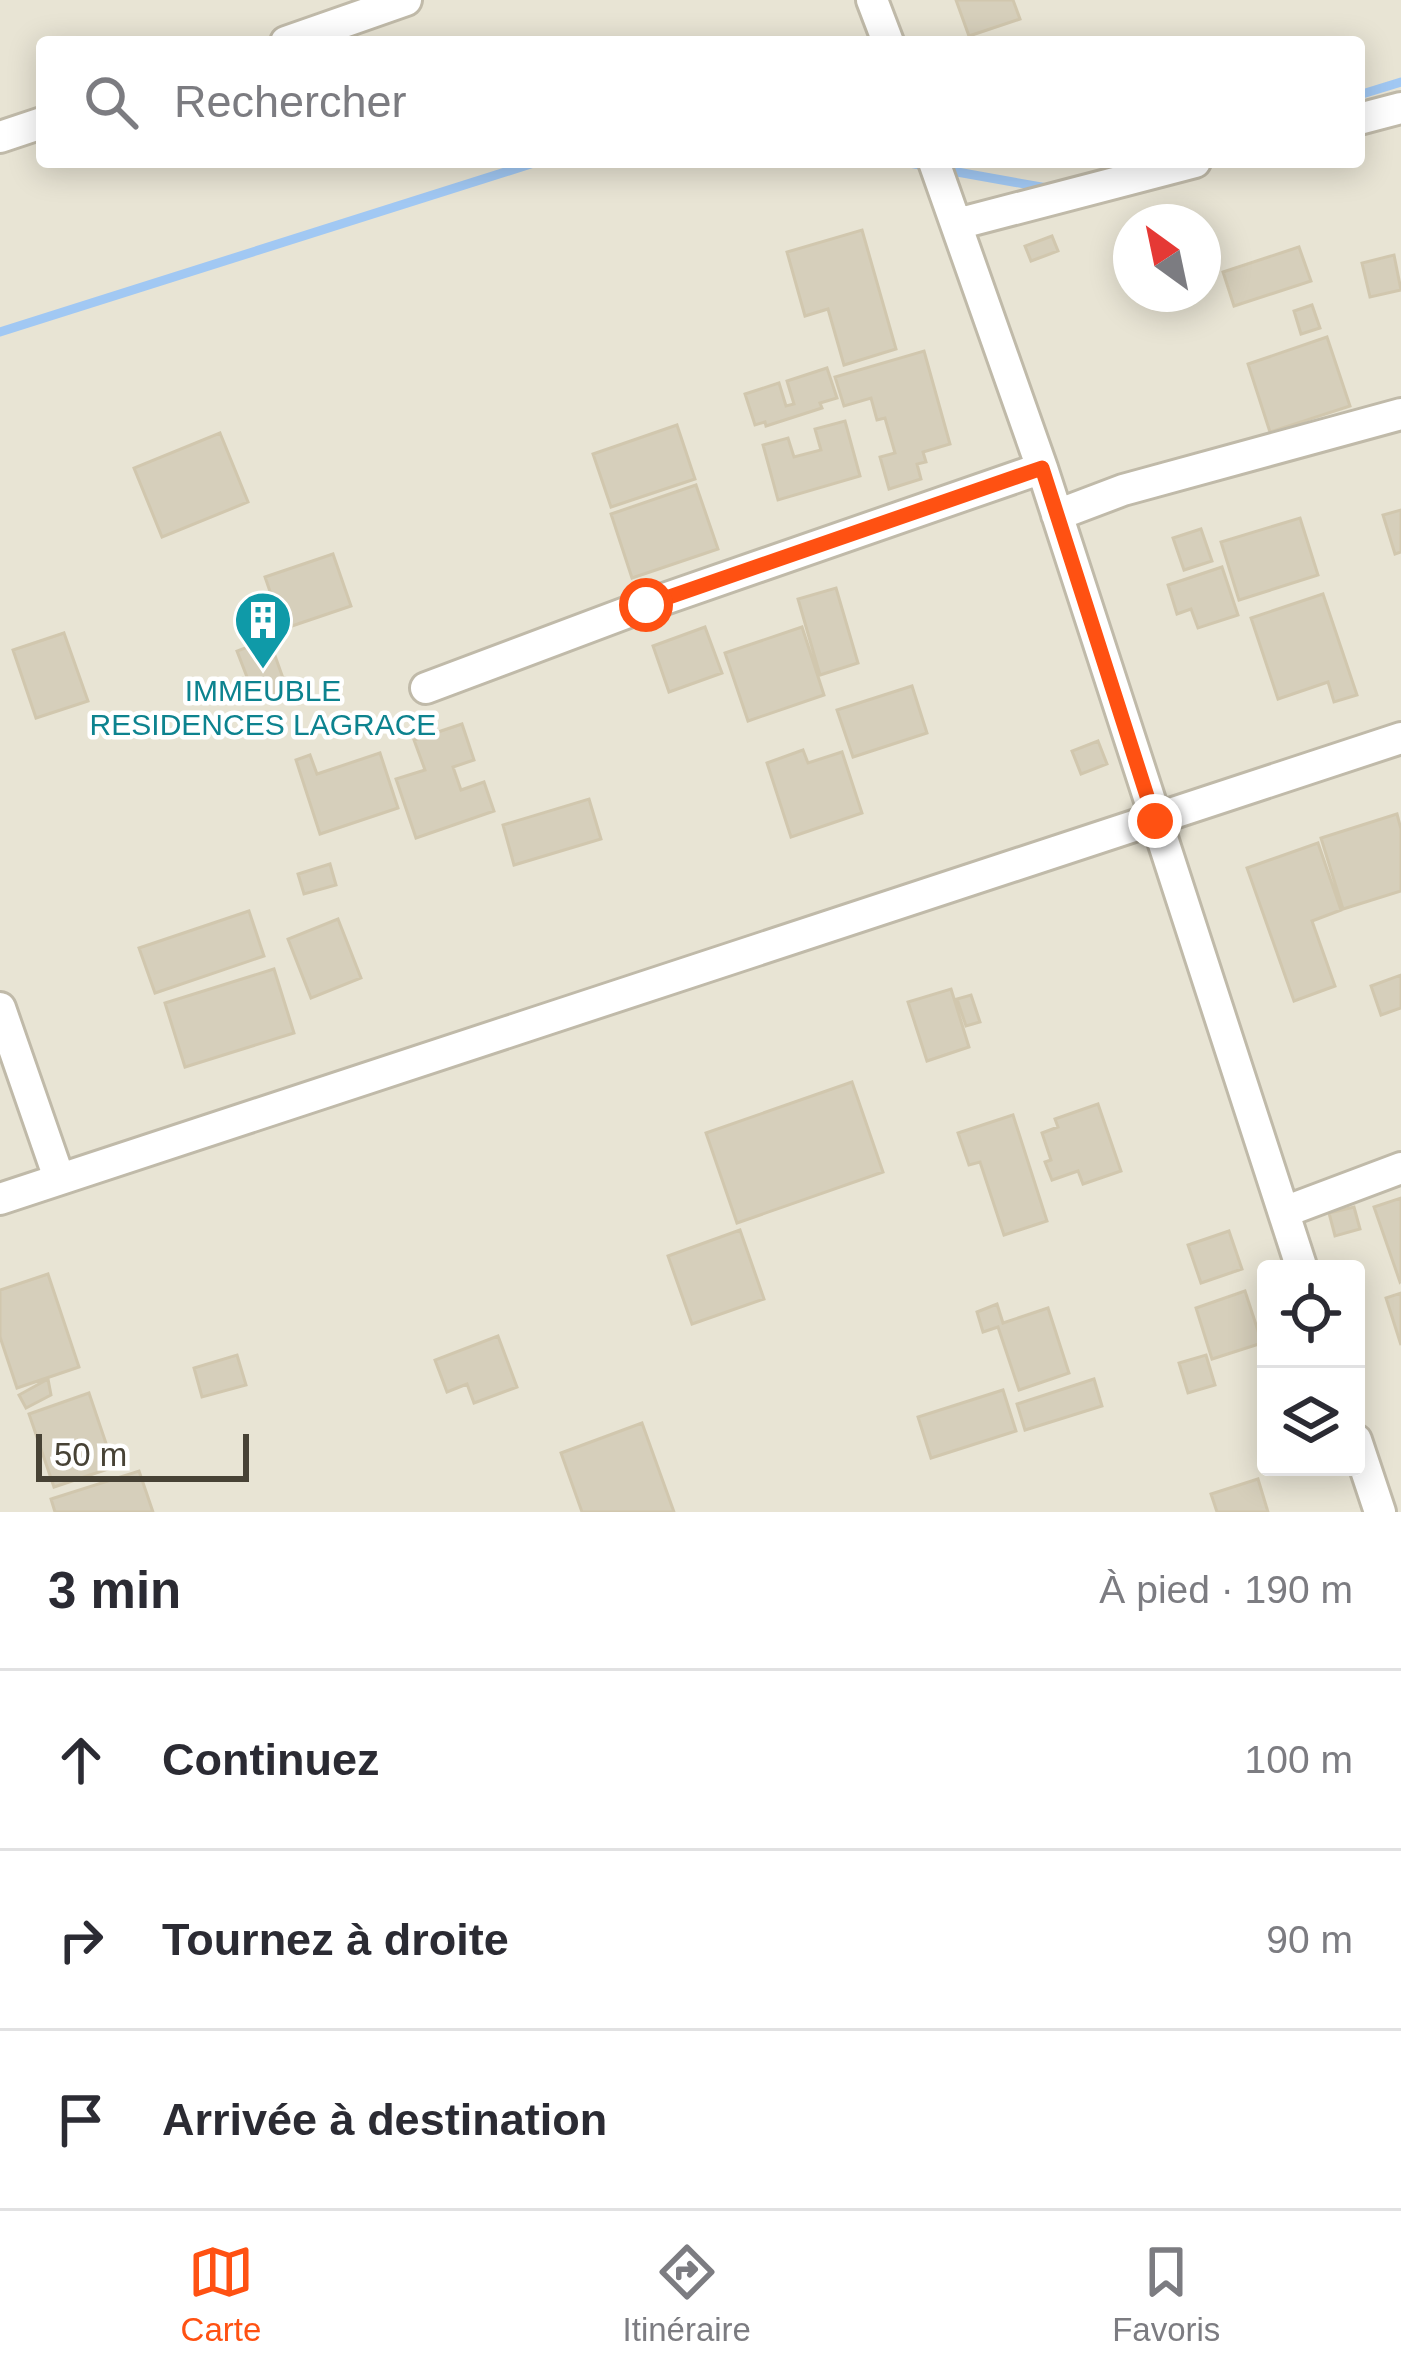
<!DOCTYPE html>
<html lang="fr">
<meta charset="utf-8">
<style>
body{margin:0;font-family:Arial,sans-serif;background:#f2f2f3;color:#2b2b33}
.controls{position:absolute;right:36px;bottom:36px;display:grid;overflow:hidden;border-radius:12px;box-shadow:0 6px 30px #0003}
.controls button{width:108px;height:108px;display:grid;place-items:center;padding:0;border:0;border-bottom:3px solid #e1e1e2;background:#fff;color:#2b2b33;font:60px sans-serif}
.compass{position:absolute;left:1113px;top:204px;width:108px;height:108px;border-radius:50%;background:#fff;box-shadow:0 6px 30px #0003;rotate:327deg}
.scale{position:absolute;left:36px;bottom:30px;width:213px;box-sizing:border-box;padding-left:12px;border:6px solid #474235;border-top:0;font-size:33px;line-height:42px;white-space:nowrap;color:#474235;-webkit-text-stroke:9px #fff;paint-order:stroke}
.stop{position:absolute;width:36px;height:36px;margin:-27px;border:9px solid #ff5112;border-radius:50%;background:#fff}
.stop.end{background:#ff5112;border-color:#fff;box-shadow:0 3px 12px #0008}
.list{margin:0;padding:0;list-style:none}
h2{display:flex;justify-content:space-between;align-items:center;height:156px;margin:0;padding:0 48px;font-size:51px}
h2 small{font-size:39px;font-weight:400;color:#7c7c81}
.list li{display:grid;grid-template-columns:78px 1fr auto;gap:36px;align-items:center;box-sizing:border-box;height:180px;padding:0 48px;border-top:3px solid #e1e1e2}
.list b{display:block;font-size:45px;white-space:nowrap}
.list em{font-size:39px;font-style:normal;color:#7c7c81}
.icon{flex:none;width:66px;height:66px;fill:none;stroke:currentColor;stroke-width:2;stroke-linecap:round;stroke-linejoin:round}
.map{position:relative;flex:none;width:1401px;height:1512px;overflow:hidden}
.search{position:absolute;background:#fff;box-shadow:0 6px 30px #0003;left:36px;right:36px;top:36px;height:132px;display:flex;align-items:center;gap:30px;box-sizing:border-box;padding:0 42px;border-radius:12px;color:#7c7c81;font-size:45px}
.sheet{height:696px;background:#fff}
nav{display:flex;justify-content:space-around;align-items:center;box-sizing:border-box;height:168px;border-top:3px solid #e1e1e2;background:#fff;font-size:33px;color:#7c7c81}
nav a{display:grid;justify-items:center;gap:6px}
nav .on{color:#ff5112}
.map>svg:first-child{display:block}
.residential{fill:#e8e4d4;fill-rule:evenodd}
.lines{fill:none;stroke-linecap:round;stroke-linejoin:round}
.stream{stroke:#a1c8f3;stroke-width:9}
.building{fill:#d6cfbb;stroke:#d1c7ae;stroke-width:3}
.minor-casing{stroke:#c0baa9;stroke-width:36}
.minor{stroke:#fff;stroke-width:30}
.route{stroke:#ff5112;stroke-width:15}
.labels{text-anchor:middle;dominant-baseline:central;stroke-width:9;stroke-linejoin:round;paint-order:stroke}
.culture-label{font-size:30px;fill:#0d838f;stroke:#fff}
</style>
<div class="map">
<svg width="1401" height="1512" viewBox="0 0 1401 1512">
<rect width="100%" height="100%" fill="#f4f1e7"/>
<path class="residential" d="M0,0H1401V1512H0ZM42,42H1359V162H42ZM1131,222H1203V294H1131ZM1266,1269H1356V1467H1266Z"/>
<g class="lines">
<path class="stream" d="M1359,95L1401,82
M905,162L930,167
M946,170L1047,188
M0,332L537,162"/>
</g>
<path class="building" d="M956,0H1013L1020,19L969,36Z
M862,230L896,349L844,365L828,309L805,316L787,252Z
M1052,236L1058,251L1031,261L1025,246Z
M1299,247L1311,281L1234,306L1223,272Z
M1394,255L1401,290L1370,297L1362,263Z
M1312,305L1320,328L1301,334L1294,311Z
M1327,337L1350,406L1270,432L1248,364Z
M924,351L950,444L923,452L926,462L917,464L921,479L889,489L880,457L895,453L885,418L877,420L871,398L844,406L835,377Z
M827,368L837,398L820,403L822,408L766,426L765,422L755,425L745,394L779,383L786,406L794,404L787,381Z
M845,421L860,476L778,500L763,445L788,438L794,457L821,450L815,429Z
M677,425L695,479L611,507L593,454Z
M220,433L248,502L162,537L134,468Z
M696,485L718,549L632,578L611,514Z
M1401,510V552L1395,554L1383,515Z
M1300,518L1318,575L1239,600L1221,542Z
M1201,529L1212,561L1184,570L1173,538Z
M333,554L351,606L283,629L265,577Z
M1222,567L1238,615L1198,628L1191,609L1177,614L1168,585Z
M836,588L858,663L820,675L798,599Z
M1323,594L1357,695L1334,702L1328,682L1278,699L1251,618Z
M705,627L722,673L669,692L653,646Z
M802,627L824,695L748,721L725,653Z
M64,633L88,701L36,718L13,650Z
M269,639L288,692L257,703L237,651Z
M912,686L927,733L853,757L837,710Z
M462,724L474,760L453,767L461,790L484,782L494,811L416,838L396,779L425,770L414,740Z
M1098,741L1107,764L1081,774L1072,751Z
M803,750L808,763L842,752L862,813L791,837L767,763Z
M380,753L398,808L320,834L296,760L310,755L317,774Z
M589,799L601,839L514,865L503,825Z
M1397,814L1401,829V891L1343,909L1321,838Z
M1318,843L1341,910L1312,921L1335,986L1294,1001L1247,868Z
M330,864L336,885L304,894L298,874Z
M249,911L264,956L155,993L139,948Z
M338,919L361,978L311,998L288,939Z
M274,969L294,1033L185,1067L165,1003Z
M1401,975V1008L1381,1015L1371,986Z
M951,989L969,1047L927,1061L908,1002Z
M971,995L980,1022L966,1026L957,999Z
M852,1082L883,1172L737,1223L706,1133Z
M1098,1104L1121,1171L1083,1184L1078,1171L1052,1180L1045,1162L1051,1160L1042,1133L1058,1127L1055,1119Z
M1013,1115L1047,1221L1004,1235L980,1162L969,1165L958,1133Z
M1401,1198V1281L1400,1282L1374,1207Z
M1354,1207L1360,1229L1335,1236L1329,1213Z
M740,1230L764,1299L692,1324L668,1256Z
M1229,1231L1242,1269L1201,1283L1188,1245Z
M48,1274L79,1367L17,1388L0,1337V1290Z
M1245,1291L1262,1343L1212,1359L1196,1308Z
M1401,1293V1345L1386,1298Z
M997,1304L1003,1323L1048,1308L1069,1373L1019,1390L998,1327L983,1332L977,1312Z
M498,1336L517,1387L474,1403L467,1384L447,1392L435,1360Z
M237,1355L246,1385L202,1397L194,1368Z
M1206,1355L1215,1385L1188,1393L1179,1363Z
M48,1379L51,1395L26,1408L19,1395Z
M1094,1379L1102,1406L1025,1430L1017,1404Z
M1003,1390L1016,1431L931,1458L918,1417Z
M89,1393L114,1467L54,1487L29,1414Z
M642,1423L674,1512H582L561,1453Z
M139,1471L153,1512H55L51,1499Z
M1258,1479L1268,1512H1217L1211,1494Z"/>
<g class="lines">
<defs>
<path id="minor" d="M872,0L888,42
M286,42L406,0
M1359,119L1401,108
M0,137L42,123
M934,162L1042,468L1302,1269
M957,224L1195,162
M1057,515L1123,490L1401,414
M426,688L647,605L1042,468
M0,1008L59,1178
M0,1199L1401,738
M1284,1212L1401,1168
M1356,1440L1380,1512"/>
</defs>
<use href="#minor" class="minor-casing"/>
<use href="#minor" class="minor"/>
</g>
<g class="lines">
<path class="route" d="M646,605L1042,468L1155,821"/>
</g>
<defs>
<symbol id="building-pin" viewBox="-11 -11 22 30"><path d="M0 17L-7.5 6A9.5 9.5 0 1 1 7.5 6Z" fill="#0f9aa8" stroke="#fff"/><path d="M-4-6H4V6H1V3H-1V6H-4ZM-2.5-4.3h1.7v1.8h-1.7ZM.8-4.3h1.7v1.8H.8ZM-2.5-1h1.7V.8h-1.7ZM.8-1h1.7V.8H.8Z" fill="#fff"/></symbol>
</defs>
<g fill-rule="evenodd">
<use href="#building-pin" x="230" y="587" width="66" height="90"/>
</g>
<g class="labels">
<g class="culture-label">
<text x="263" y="690">IMMEUBLE<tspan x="263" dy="34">RESIDENCES LAGRACE</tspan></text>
</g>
</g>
</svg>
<div class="controls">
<button><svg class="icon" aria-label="locate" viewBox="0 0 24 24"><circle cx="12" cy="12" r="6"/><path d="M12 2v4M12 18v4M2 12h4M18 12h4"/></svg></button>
<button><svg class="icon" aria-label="layers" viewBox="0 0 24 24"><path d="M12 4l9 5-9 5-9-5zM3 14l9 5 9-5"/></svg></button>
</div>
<svg class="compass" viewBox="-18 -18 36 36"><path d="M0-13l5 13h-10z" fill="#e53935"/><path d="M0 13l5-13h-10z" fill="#7c7c81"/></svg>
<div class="scale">50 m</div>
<div class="stop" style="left:646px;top:605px"></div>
<div class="stop end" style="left:1155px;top:821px"></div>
<div class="search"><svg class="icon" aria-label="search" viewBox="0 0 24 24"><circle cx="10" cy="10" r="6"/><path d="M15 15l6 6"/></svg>Rechercher</div>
</div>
<section class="sheet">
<h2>3 min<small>À pied · 190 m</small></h2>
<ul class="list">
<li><svg class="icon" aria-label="ahead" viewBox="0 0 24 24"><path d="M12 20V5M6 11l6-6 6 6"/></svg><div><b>Continuez</b></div><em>100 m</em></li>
<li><svg class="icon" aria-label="right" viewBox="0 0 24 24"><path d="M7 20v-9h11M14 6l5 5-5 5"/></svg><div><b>Tournez à droite</b></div><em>90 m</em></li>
<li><svg class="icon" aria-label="arrive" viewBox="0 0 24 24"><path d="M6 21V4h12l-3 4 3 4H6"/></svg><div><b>Arrivée à destination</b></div></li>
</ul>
</section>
<nav>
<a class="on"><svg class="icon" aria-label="map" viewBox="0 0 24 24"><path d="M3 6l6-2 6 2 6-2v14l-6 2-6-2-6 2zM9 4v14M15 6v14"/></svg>Carte</a>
<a><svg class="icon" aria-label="directions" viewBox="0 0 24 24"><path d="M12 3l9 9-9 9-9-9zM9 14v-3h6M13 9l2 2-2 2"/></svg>Itinéraire</a>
<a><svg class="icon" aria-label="saved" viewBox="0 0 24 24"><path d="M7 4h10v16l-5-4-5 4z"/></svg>Favoris</a>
</nav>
